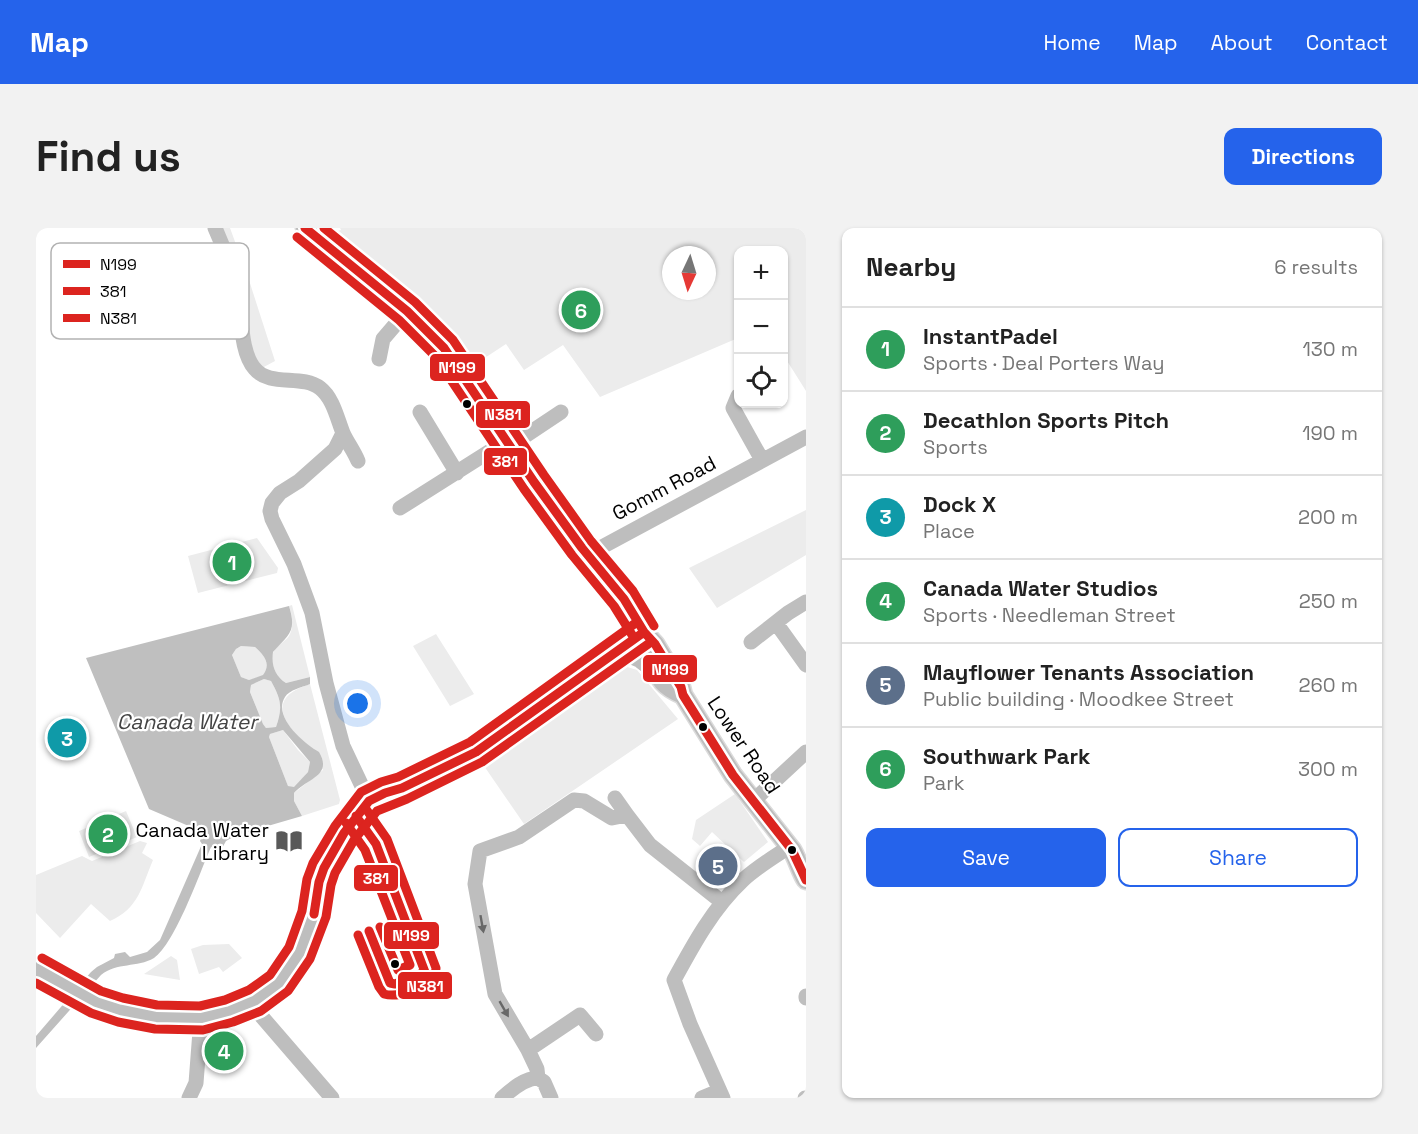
<!DOCTYPE html>
<meta charset="utf-8">
<style>
body{margin:0;font-family:"Space Grotesk",sans-serif;background:#f2f2f2;color:#222}
.controls{position:absolute;right:18px;top:18px;display:grid;overflow:hidden;border-radius:12px;box-shadow:0 2px 4px #0004}
.controls button{width:54px;height:54px;display:grid;place-items:center;padding:0;border:0;border-bottom:2px solid #e0e0e0;background:#fff;color:#222;font:30px sans-serif}
.compass{position:absolute;left:626px;top:18px;width:54px;height:54px;border-radius:50%;background:#fff;box-shadow:0 2px 4px #0004;rotate:184deg}
.you{position:absolute;left:322px;top:476px;width:21px;height:21px;margin:-15px;border:4px solid #fff;border-radius:50%;background:#1a73e8;box-shadow:0 0 0 9px #1a73e833}
.badge{display:grid;place-items:center;width:39px;height:39px;border-radius:50%;background:#2563eb;color:#fff;font-size:20px;font-weight:700}
.pin{position:absolute;translate:-50% -50%;border:3px solid #fff;box-shadow:0 2px 6px #0006}
.list{margin:0;padding:0;list-style:none}
h2{display:flex;justify-content:space-between;align-items:center;height:78px;margin:0;padding:0 24px;font-size:26px}
h2 small{font-size:20px;font-weight:400;color:#767676}
.list li{display:grid;grid-template-columns:39px 1fr auto;gap:18px;align-items:center;box-sizing:border-box;height:84px;padding:0 24px;border-top:2px solid #e0e0e0}
.list b{display:block;font-size:22px;white-space:nowrap}
.list p{margin:0;font-size:20px;white-space:nowrap;color:#767676}
.list em{font-size:20px;font-style:normal;color:#767676}
.actions{display:flex;gap:12px;padding:18px 24px}
.actions a{flex:1;padding:14px 0;border:2px solid #2563eb;border-radius:12px;text-align:center;font-size:21px;color:#2563eb}
.actions .main{background:#2563eb;color:#fff}
.icon{flex:none;width:33px;height:33px;fill:none;stroke:currentColor;stroke-width:2;stroke-linecap:round;stroke-linejoin:round}
.map{position:relative;flex:none;width:770px;height:870px;overflow:hidden;border-radius:12px}
header{display:flex;align-items:center;gap:36px;box-sizing:border-box;height:84px;padding:0 30px;background:#2563eb;color:#fff}
header strong{font-size:28px}
nav{display:flex;gap:33px;margin-inline-start:auto;font-size:21px}
.intro{display:flex;align-items:center;justify-content:space-between;box-sizing:border-box;height:144px;padding:0 36px}
h1{margin:0;font-size:42px}
.button{padding:15px 27px;border-radius:12px;background:#2563eb;color:#fff;font-size:21px;font-weight:700}
main{display:flex;gap:36px;padding:0 36px}
aside{flex:1;background:#fff;border-radius:12px;box-shadow:0 2px 4px #0004}
.map>svg:first-child{display:block}
.green{fill:#ececec;fill-rule:evenodd}
.water{fill:#bfbfbf;fill-rule:evenodd}
.lines{fill:none;stroke-linecap:round;stroke-linejoin:round}
.major-casing{stroke:#dbdbdb;stroke-width:21}
.minor{stroke:#bebebe;stroke-width:15}
.major{stroke:#bebebe;stroke-width:18}
.bus-1-casing{stroke:#fff;stroke-width:14}
.bus-2-casing{stroke:#fff;stroke-width:14}
.bus-3-casing{stroke:#fff;stroke-width:14}
.bus-1{stroke:#dc241f;stroke-width:9}
.bus-2{stroke:#dc241f;stroke-width:9}
.bus-3{stroke:#dc241f;stroke-width:9}
.oneway{fill:#686868}
.bus-dot{fill:#000;stroke:#fff;stroke-width:2}
.labels{text-anchor:middle;dominant-baseline:central;stroke-width:4.5;stroke-linejoin:round;paint-order:stroke}
.street-label{font-size:20px;fill:#000;stroke:#fff}
.poi-label{font-size:20px;fill:#000;stroke:#fff;text-anchor:end}
.water-label{font-size:21px;font-style:italic;fill:#444;stroke:#fff}
.key{fill:#fff;stroke:#b2b2b2;stroke-width:1.5}
.key-label{font-size:16px;fill:#000}
.line-badge{stroke:#fff;stroke-width:2}
.badge-label{font-size:16px;text-anchor:middle;font-weight:bold;fill:#fff}
</style>
<header>
<strong>Map</strong>
<nav><a>Home</a><a>Map</a><a>About</a><a>Contact</a></nav>
</header>
<div class="intro"><h1>Find us</h1><a class="button">Directions</a></div>
<main>
<div class="map">
<svg width="770" height="870" viewBox="0 0 770 870">
<rect width="100%" height="100%" fill="#fff"/>
<path class="green" d="M184,0H194L212,49L239,133L226,140L220,134Z
M304,0H770V163L748,128V22H702V110L564,169L527,117L488,142L470,116L435,139L417,112L392,86L313,19L302,3L305,2ZM635,27H671V63H635Z
M770,282V327L681,380L653,340Z
M221,310L242,340L241,345L162,365L152,328Z
M256,377L274,449L250,455C241,449 231,434 238,423C242,416 251,413 254,406C258,397 256,387 253,378Z
M400,406L438,466L414,478L377,418Z
M205,418L219,419C229,428 235,436 227,448L213,452L205,449L196,427L200,421Z
M588,438L601,442L642,491L488,596L446,535L583,439Z
M228,451L235,453C245,471 247,479 240,499L230,500L227,496L214,464L215,457Z
M274,456L304,572L303,576L266,588L258,573V565L287,542C283,536 279,528 275,521C271,515 263,510 258,504C237,479 246,465 274,456Z
M247,502L262,522L274,534L272,544L258,560L252,558L233,509L234,506Z
M699,566L732,614L708,634L676,604L664,618L656,611L660,592Z
M90,583L101,609L53,629L43,603Z
M104,613L111,615L106,625L117,632C105,660 103,680 74,693L55,676L24,710L0,685V647L46,628L56,633Z
M193,716L206,730L187,744L183,739L163,746L155,721L167,717Z
M135,728L141,732L144,752L108,746Z"/>
<path class="water" d="M253,378C261,404 253,406 237,424C235,437 239,448 250,455L274,449V456C267,459 253,462 249,469C236,489 269,516 283,524C297,548 271,550 258,565V573L266,588L201,607L190,613L185,622L175,619C164,644 139,716 118,730C101,740 81,734 65,747L0,820V808L55,744L61,739L78,730L79,726L89,724L94,729L111,724L124,712L166,616L164,613L166,607L162,602L113,581L50,430ZM205,418L219,419C229,428 235,436 227,447L213,452L205,449L196,427L200,421ZM228,451L235,453C245,471 247,479 240,499L230,500L227,496L214,464L215,457ZM247,502L274,534L272,544L258,559L252,558L233,509L234,506Z"/>
<g class="lines">
<defs>
<path id="major" d="M269,0L371,83L408,120L498,254L546,320L588,371L608,404L619,416L645,459L647,467L697,547L756,622C762,632 764,643 770,652
M612,424C623,447 621,456 647,467"/>
</defs>
<use href="#major" class="major-casing"/>
<path class="minor" d="M179,0C187,18 194,37 200,56C207,80 202,122 219,141C234,159 266,146 284,160C297,170 301,190 307,205C311,214 318,223 322,233
M343,131L347,111L371,83
M702,168L697,180L726,232
M384,184L421,245
M307,205L299,221L263,253L244,265L236,275L234,283L236,291L258,336L276,385L290,455L307,518L333,573
M474,218L525,184
M364,280L470,213
M551,327L770,209
M740,395L770,437
M715,414L752,385L770,374
M582,423L603,432L621,446
M579,570L591,587
M717,573L770,524
M0,741L60,774L84,782L120,789L165,790L193,783L219,773L243,755L264,725L278,686L283,654L288,640L308,605L333,573L349,565L366,560L440,524L608,404
M770,768V770
M214,775L296,870
M492,822L544,787L560,806
M153,870L160,855L165,790
M466,870C476,861 489,850 502,850
M515,870L508,854L502,850L501,841L492,822L459,766L439,656L444,623L483,609L538,572L548,573L576,590L591,587L614,617L686,674
M666,870L683,863
M687,870L654,796L638,752C657,717 677,680 707,652C721,639 738,629 753,619
M769,870H770"/>
<use href="#major" class="major"/>
<defs>
<path id="bus-1" d="M269,0L371,83L408,120L498,254L546,320L588,371L608,404L619,416L645,459L647,467L697,547L756,622L770,652
M320,588L340,616L389,744L359,756L354,755L333,703
M278,686L283,654L288,640L308,605L333,573L349,565L366,560L440,524L608,404"/>
<path id="bus-2" d="M261,9L363,92L399,128L488,261L536,327L578,378L598,410
M310,595L329,622L374,737L362,742L344,699
M0,755L55,785L82,794L119,801L167,802L197,794L225,783L252,763L274,731L290,689L295,657L299,645L318,612L341,583L371,571L446,534L615,414"/>
<path id="bus-3" d="M288,0L379,74L417,112L508,247L555,313L597,363L618,398
M322,707L343,759L348,766C362,770 390,761 399,750L400,740L351,611L330,581
M6,730L65,763L87,770L121,777L164,778L189,772L213,762L234,747L253,719L266,683L271,651L277,635L299,598L325,564L345,554L362,549L434,514L601,394"/>
</defs>
<use href="#bus-1" class="bus-1-casing"/>
<use href="#bus-2" class="bus-2-casing"/>
<use href="#bus-3" class="bus-3-casing"/>
<use href="#bus-1" class="bus-1"/>
<use href="#bus-2" class="bus-2"/>
<use href="#bus-3" class="bus-3"/>
</g>
<defs><path id="oneway-solid" d="M-6-.8H1V-3.2L6.5 0L1 3.2V.8H-6Z" transform="scale(1.5)"/></defs>
<g class="oneway">
<use href="#oneway-solid" transform="translate(446 696) rotate(80)"/>
<use href="#oneway-solid" transform="translate(468 781) rotate(60)"/>
</g>
<defs>
<symbol id="library-bare" viewBox="-9 -9 18 18"><path d="M-6-4Q-3-5.5-.7-3.5V5Q-3 3-6 4ZM6-4Q3-5.5 .7-3.5V5Q3 3 6 4Z" fill="#595959" stroke="#fff" stroke-width="2.5" paint-order="stroke"/></symbol>
</defs>
<g fill-rule="evenodd">
<use href="#library-bare" x="234" y="594" width="38" height="38"/>
</g>
<g class="bus-dot">
<circle cx="431" cy="176" r="5"/>
<circle cx="667" cy="499" r="5"/>
<circle cx="756" cy="622" r="5"/>
<circle cx="359" cy="736" r="5"/>
</g>
<g class="labels">
<g class="street-label">
<text transform="translate(628 260) rotate(-28)">Gomm Road</text>
<text transform="translate(708 517) rotate(56)">Lower Road</text>
</g>
<g class="poi-label">
<text x="233" y="602">Canada Water<tspan x="233" dy="23">Library</tspan></text>
</g>
<g class="water-label">
<text x="151" y="493">Canada Water</text>
</g>
</g>
<rect x="15" y="15" width="198" height="96" rx="9" class="key"/>
<rect x="27" y="32" width="27" height="8" fill="#dc241f"/>
<rect x="27" y="59" width="27" height="8" fill="#dc241f"/>
<rect x="27" y="86" width="27" height="8" fill="#dc241f"/>
<g class="key-label">
<text x="64" y="42">N199</text>
<text x="64" y="69">381</text>
<text x="64" y="96">N381</text>
</g>
<g class="line-badge">
<rect x="393" y="125" width="57" height="29" rx="6" fill="#dc241f"/>
<rect x="439" y="172" width="56" height="29" rx="6" fill="#dc241f"/>
<rect x="447" y="219" width="45" height="29" rx="6" fill="#dc241f"/>
<rect x="606" y="426" width="56" height="29" rx="6" fill="#dc241f"/>
<rect x="317" y="636" width="46" height="28" rx="6" fill="#dc241f"/>
<rect x="347" y="693" width="57" height="29" rx="6" fill="#dc241f"/>
<rect x="361" y="743" width="56" height="29" rx="6" fill="#dc241f"/>
</g>
<g class="badge-label">
<text x="421" y="145">N199</text>
<text x="467" y="192">N381</text>
<text x="469" y="239">381</text>
<text x="634" y="447">N199</text>
<text x="340" y="656">381</text>
<text x="375" y="713">N199</text>
<text x="389" y="764">N381</text>
</g>
</svg>
<div class="controls">
<button>+</button>
<button>−</button>
<button><svg class="icon" aria-label="locate" viewBox="0 0 24 24"><circle cx="12" cy="12" r="6"/><path d="M12 2v4M12 18v4M2 12h4M18 12h4"/></svg></button>
</div>
<svg class="compass" viewBox="-18 -18 36 36"><path d="M0-13l5 13h-10z" fill="#e53935"/><path d="M0 13l5-13h-10z" fill="#767676"/></svg>
<div class="you"></div>
<div class="pin badge" style="left:196px;top:334px;background:#2e9e5b">1</div>
<div class="pin badge" style="left:72px;top:606px;background:#2e9e5b">2</div>
<div class="pin badge" style="left:31px;top:510px;background:#0f9aa8">3</div>
<div class="pin badge" style="left:188px;top:823px;background:#2e9e5b">4</div>
<div class="pin badge" style="left:682px;top:638px;background:#5c6f8a">5</div>
<div class="pin badge" style="left:545px;top:82px;background:#2e9e5b">6</div>
</div>
<aside>
<h2>Nearby<small>6 results</small></h2>
<ul class="list">
<li><span class="badge" style="background:#2e9e5b">1</span><div><b>InstantPadel</b><p>Sports · Deal Porters Way</p></div><em>130 m</em></li>
<li><span class="badge" style="background:#2e9e5b">2</span><div><b>Decathlon Sports Pitch</b><p>Sports</p></div><em>190 m</em></li>
<li><span class="badge" style="background:#0f9aa8">3</span><div><b>Dock X</b><p>Place</p></div><em>200 m</em></li>
<li><span class="badge" style="background:#2e9e5b">4</span><div><b>Canada Water Studios</b><p>Sports · Needleman Street</p></div><em>250 m</em></li>
<li><span class="badge" style="background:#5c6f8a">5</span><div><b>Mayflower Tenants Association</b><p>Public building · Moodkee Street</p></div><em>260 m</em></li>
<li><span class="badge" style="background:#2e9e5b">6</span><div><b>Southwark Park</b><p>Park</p></div><em>300 m</em></li>
</ul>
<div class="actions"><a class="main">Save</a><a>Share</a></div>
</aside>
</main>
